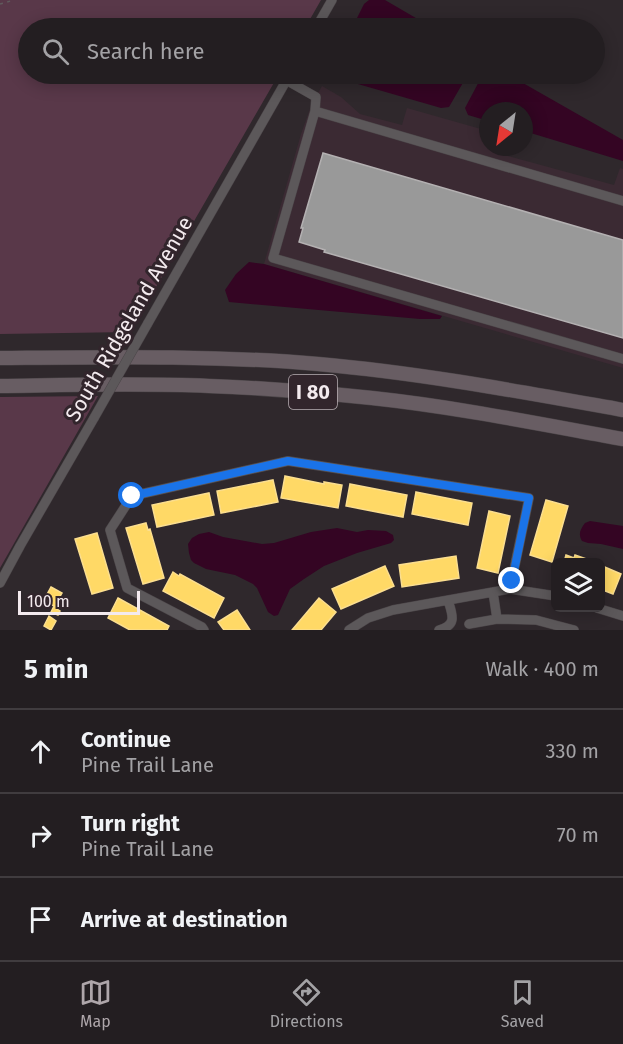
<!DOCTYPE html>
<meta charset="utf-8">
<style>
body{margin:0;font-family:"Fira Sans",sans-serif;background:#2f2b2e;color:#f1f3f6}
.controls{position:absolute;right:18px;bottom:18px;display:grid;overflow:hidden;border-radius:9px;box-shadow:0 3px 15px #0003}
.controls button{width:54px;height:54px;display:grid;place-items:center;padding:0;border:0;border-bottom:2px solid #403c3f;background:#231e21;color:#f1f3f6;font:30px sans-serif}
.compass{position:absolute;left:479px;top:102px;width:54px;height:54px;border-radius:50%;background:#231e21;box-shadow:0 3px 15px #0003;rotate:210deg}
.scale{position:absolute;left:18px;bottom:15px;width:122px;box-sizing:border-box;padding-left:6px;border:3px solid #f3eaee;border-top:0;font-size:16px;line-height:21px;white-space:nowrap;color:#f3eaee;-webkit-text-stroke:4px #32252c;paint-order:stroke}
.stop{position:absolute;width:18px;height:18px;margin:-14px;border:4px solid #1a73e8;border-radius:50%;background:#fff}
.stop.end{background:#1a73e8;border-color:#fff;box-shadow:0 2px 6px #0008}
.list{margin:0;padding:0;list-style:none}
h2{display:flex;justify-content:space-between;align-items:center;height:78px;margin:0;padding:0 24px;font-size:26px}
h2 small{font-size:20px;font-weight:400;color:#a3a2a5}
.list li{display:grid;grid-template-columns:39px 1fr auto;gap:18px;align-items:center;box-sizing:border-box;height:84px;padding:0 24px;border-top:2px solid #403c3f}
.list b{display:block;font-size:22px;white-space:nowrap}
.list p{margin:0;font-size:20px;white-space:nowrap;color:#a3a2a5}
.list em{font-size:20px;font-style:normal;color:#a3a2a5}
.icon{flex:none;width:33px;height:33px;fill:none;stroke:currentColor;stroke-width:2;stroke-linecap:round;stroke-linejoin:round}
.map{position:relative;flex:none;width:623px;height:630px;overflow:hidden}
.search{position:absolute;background:#231e21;box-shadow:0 3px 15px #0003;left:18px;right:18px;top:18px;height:66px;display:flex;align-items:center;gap:15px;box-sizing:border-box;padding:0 21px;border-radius:33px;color:#a3a2a5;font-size:22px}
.sheet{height:330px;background:#231e21}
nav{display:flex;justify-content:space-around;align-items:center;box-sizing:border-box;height:84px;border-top:2px solid #403c3f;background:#231e21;font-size:16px;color:#a3a2a5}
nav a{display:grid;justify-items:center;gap:3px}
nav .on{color:#aea6aa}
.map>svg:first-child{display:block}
.built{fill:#3b2a33}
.green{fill:#593849}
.water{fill:#340523}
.homes{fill:#ffd966;stroke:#fbde8f;stroke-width:1.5}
.industry{fill:#999;stroke:#b4b1b2;stroke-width:1.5}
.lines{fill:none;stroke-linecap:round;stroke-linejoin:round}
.minor-casing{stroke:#4b4548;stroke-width:10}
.highway-casing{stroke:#4b4548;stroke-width:15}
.path{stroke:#605b5d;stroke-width:1.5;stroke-dasharray:3 4.5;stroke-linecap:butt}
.minor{stroke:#5c585a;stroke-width:9}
.highway{stroke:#685d63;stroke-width:14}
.minor-bridge-casing{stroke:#4b4548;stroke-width:10;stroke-linecap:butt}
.minor-bridge{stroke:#5c585a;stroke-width:9}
.route{stroke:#1a73e8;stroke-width:8}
.labels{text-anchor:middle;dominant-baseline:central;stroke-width:6;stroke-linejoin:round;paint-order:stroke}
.shield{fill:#32252c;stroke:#b9afb4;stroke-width:1.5}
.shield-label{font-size:20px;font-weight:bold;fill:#f3eaee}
.street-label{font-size:21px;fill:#f3eaee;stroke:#32252c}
</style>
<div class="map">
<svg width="623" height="630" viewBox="0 0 623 630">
<rect width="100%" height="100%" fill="#2f282c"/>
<path class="built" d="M322,86L341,97L360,114L402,125L407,108L488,131V147H511L508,156L614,185L620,168L623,169V368L264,264L301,134L311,106Z"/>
<path class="green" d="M0,0H321L305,28H28V74H279L130,332L0,334Z
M98,396L0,568V397Z"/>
<path class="water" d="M369,0H385L433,28H352L364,4Z
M333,74H468L449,107L441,108L344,80Z
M483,74H507L623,140V161L524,131V111H488V121L468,115L465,108Z
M249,262L264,264L442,316L440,319H420L229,302L225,290L236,274Z
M590,521L623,526V549L601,544L588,543L582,541C578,534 580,530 585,523Z
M337,528L357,532L368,530L386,531L393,535L394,540L391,543L357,553L324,566L304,579L290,589L278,615L274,616L268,612L257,588L253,584L235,575L206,569L194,563L191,560L189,553L188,544L192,538L199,534L209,532L223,537L262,544L274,543L311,532Z"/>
<path class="homes" d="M285,476L324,484V482L342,485L338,508L281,498Z
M273,480L278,502L221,513L217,491Z
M350,484L407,495L403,517L346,506Z
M416,492L472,503L468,525L412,514Z
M209,493L214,515L157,527L152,505Z
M546,500L568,506L552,562L530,555Z
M489,511L510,516L498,573L477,568Z
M146,523L148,530L150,529L164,578L143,584L126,528Z
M97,533L113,588L92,594L75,539Z
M566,555L574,558L575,555L595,562H564Z
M456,556L459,578L402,587L399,565Z
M600,565L621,574L613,594L600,589Z
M385,566L394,586L341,609L332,589Z
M173,572L179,576L180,574L224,598L214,618L163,591Z
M51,587L62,593L56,603L60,605L57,609L60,611L58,615L51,612L54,606L44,600Z
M118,598L169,626L167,630H130L108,618Z
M319,598L336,612L321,630H292Z
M237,610L250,630H224L218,622Z
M49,616L56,621L51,630L44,626Z"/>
<path class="industry" d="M323,153L623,240V338L324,252L325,250L299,242L303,228H301Z"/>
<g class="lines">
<defs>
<path id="minor" d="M316,28L332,0
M286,80L316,97L315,111L273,258L623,359
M315,111L623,201
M148,323L290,74
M0,583L20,546L94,418
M493,592L497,619
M597,608L623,616
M469,624L497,619L536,620L574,630
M204,630L202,627L127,588L110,530L132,496L288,461L529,498L510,589
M349,630L368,618L393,610L510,589L556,596
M439,630C458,625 452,614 448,600"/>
<path id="highway" d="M0,358C106,357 212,355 318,364C421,373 522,392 623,410
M0,386C70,385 139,383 209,386C263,388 318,392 372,398C456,407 540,424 623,439"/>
</defs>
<use href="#minor" class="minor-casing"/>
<use href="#highway" class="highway-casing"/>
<path class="path" d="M0,4L14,0"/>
<use href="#minor" class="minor"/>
<use href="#highway" class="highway"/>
<defs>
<path id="minor-bridge" d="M94,418L148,323"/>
</defs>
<use href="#minor-bridge" class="minor-bridge-casing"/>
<use href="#minor-bridge" class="minor-bridge"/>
</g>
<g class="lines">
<path class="route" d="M132,496L288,461L529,498L512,581"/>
</g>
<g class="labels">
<rect class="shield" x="289" y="375" width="48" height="34" rx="4.5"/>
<g class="shield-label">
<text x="313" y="392">I 80</text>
</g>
<g class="street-label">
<text transform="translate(129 319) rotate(-60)">South Ridgeland Avenue</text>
</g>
</g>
</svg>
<div class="controls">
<button><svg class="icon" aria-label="layers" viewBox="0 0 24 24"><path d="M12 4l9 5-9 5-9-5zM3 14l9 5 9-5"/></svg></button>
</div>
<svg class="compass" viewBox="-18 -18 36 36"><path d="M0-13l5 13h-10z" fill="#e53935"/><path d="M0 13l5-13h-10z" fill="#a3a2a5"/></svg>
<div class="scale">100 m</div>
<div class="stop" style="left:132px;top:496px"></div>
<div class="stop end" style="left:512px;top:581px"></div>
<div class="search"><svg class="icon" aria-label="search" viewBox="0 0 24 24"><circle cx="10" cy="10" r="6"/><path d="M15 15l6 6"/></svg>Search here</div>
</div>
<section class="sheet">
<h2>5 min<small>Walk · 400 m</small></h2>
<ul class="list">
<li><svg class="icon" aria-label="ahead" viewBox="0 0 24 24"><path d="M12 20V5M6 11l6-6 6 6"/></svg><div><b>Continue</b><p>Pine Trail Lane</p></div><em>330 m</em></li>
<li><svg class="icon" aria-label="right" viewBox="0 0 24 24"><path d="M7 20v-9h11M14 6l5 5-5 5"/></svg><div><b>Turn right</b><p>Pine Trail Lane</p></div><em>70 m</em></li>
<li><svg class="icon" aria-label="arrive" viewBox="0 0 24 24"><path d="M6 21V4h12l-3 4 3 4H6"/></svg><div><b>Arrive at destination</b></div></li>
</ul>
</section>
<nav>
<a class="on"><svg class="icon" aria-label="map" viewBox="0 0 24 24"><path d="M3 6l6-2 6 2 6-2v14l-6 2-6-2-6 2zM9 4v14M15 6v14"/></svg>Map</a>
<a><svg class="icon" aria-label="directions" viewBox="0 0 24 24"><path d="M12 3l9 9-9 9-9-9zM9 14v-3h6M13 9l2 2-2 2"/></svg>Directions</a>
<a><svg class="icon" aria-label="saved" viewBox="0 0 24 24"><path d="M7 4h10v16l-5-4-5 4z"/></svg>Saved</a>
</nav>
